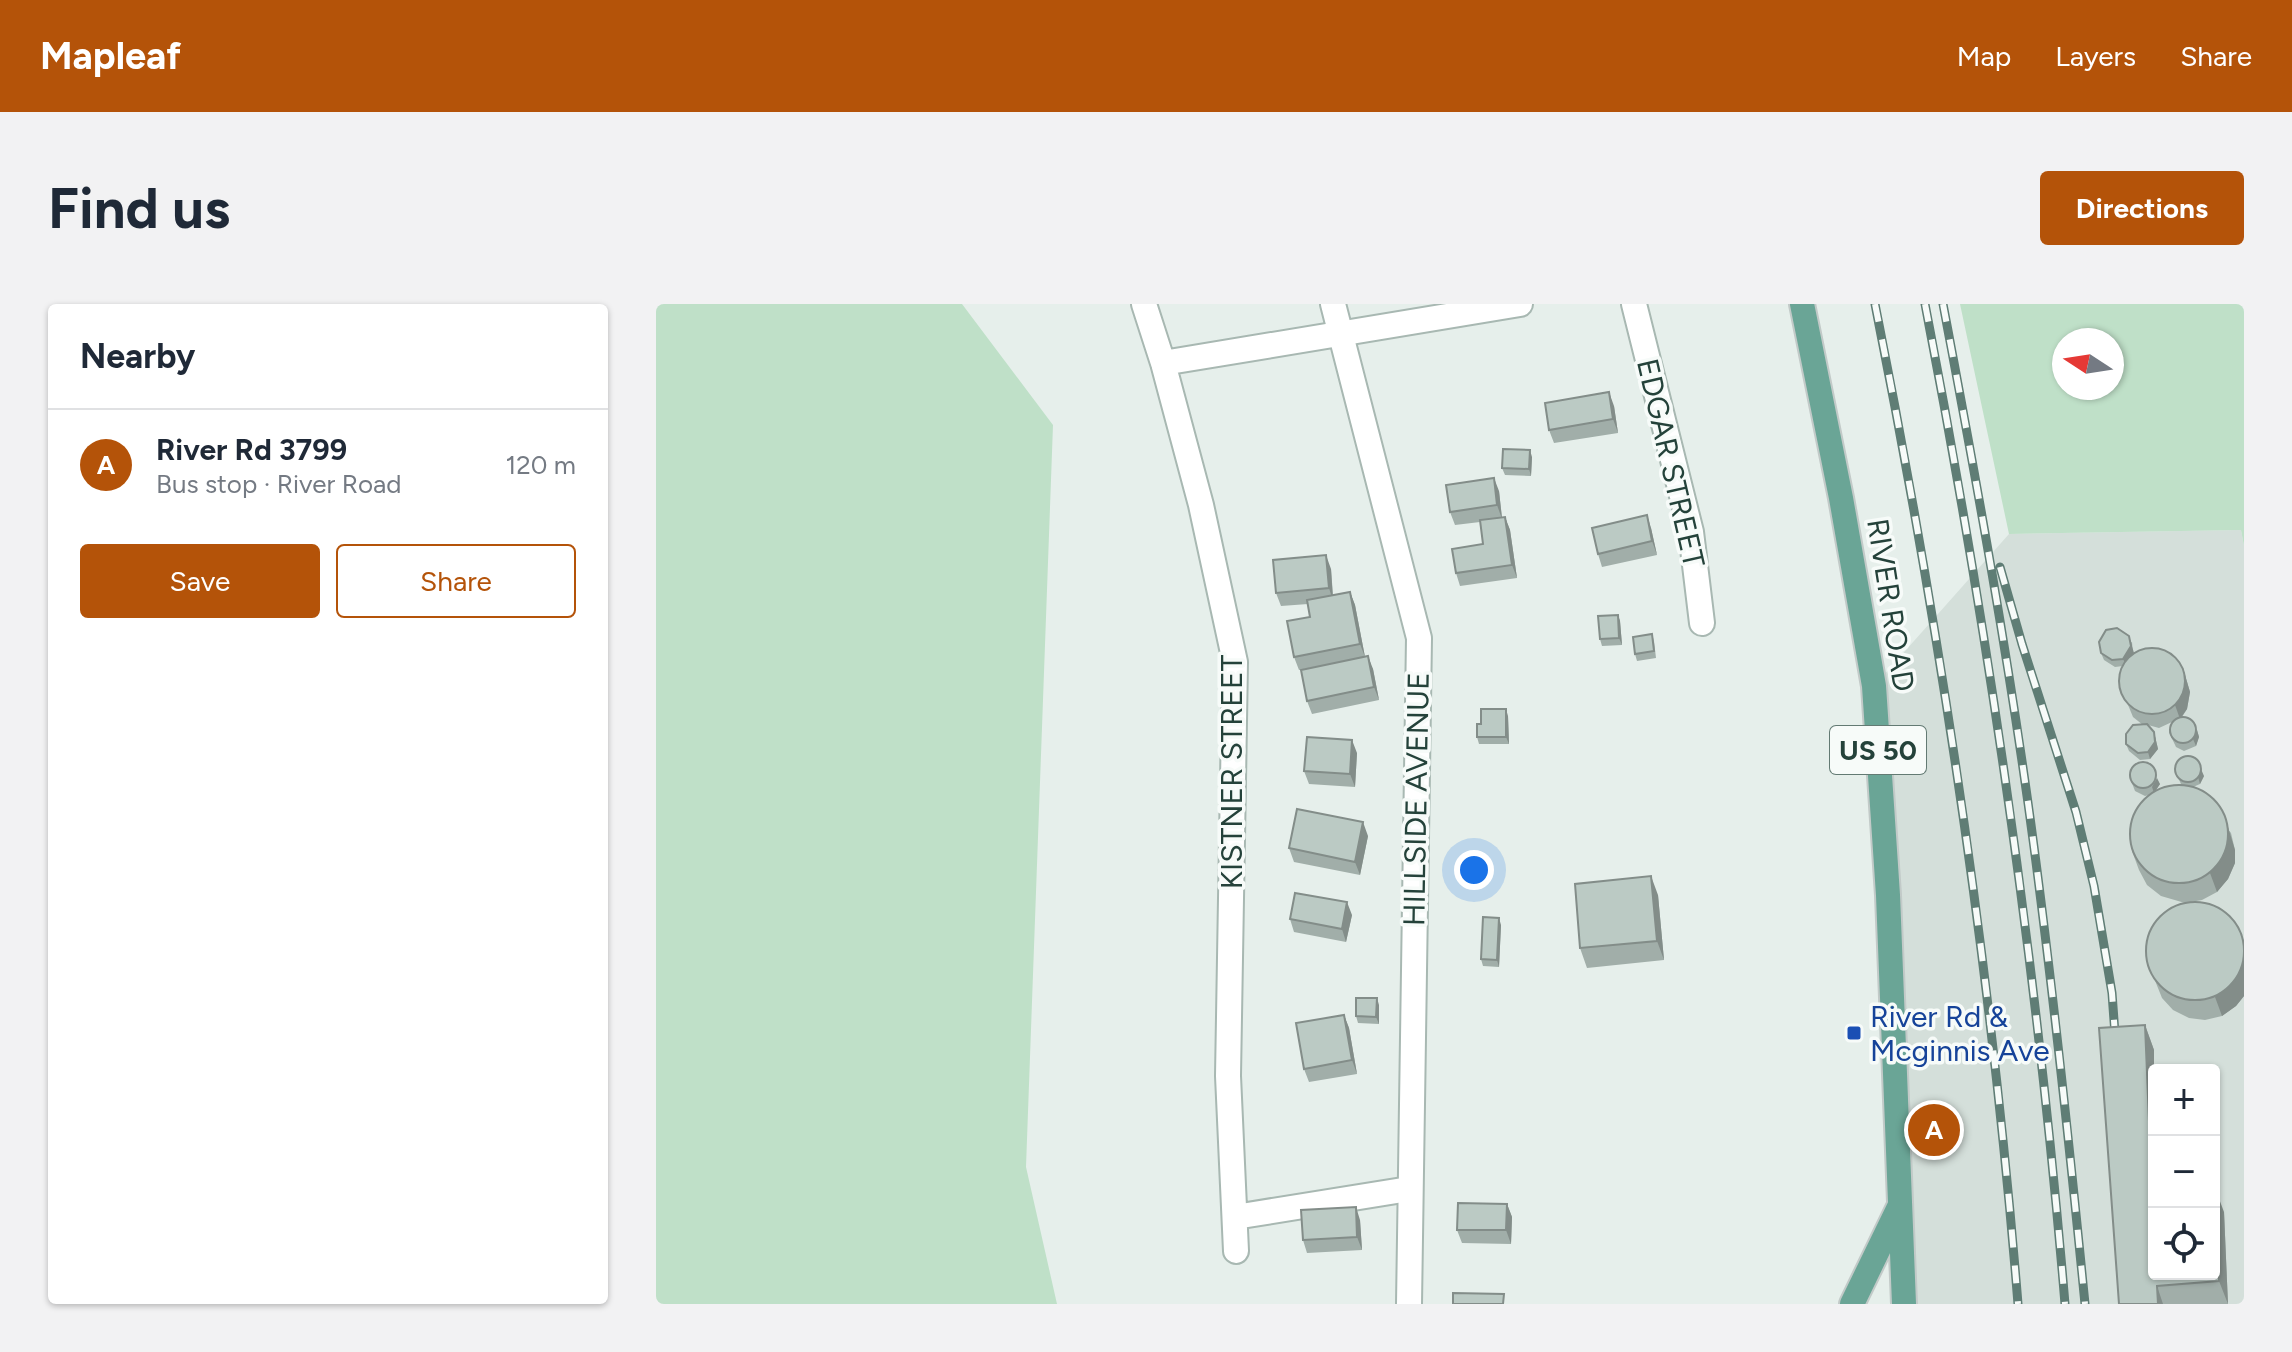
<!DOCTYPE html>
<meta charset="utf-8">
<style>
body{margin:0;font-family:Figtree,sans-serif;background:#f2f2f3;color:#1f2937}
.controls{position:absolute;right:24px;bottom:24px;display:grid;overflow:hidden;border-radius:8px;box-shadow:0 2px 6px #0004}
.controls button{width:72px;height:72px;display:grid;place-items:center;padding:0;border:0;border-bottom:2px solid #e0e1e3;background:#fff;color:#1f2937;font:40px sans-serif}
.compass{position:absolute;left:1396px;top:24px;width:72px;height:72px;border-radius:50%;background:#fff;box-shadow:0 2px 6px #0004;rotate:282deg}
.you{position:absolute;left:818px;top:566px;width:28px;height:28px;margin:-20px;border:6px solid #fff;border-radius:50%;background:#1a73e8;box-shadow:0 0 0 12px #1a73e833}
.badge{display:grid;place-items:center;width:52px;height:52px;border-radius:50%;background:#b45309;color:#fff;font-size:26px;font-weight:700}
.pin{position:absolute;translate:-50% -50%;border:4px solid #fff;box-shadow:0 2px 8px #0006}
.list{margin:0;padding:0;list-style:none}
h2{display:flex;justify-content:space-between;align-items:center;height:104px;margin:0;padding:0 32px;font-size:34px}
h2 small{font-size:26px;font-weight:400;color:#747a83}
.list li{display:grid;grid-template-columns:52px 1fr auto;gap:24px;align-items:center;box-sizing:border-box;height:112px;padding:0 32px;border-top:2px solid #e0e1e3}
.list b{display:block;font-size:30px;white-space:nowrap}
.list p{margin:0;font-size:26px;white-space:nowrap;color:#747a83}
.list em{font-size:26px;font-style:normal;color:#747a83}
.actions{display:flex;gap:16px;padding:24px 32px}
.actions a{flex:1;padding:18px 0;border:2px solid #b45309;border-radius:8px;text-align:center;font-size:28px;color:#b45309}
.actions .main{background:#b45309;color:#fff}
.icon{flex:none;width:44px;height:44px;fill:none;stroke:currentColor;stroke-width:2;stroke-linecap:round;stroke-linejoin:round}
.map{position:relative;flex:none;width:1588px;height:1000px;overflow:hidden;border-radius:8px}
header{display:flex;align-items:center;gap:48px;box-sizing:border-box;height:112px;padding:0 40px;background:#b45309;color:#fff}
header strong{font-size:38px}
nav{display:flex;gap:44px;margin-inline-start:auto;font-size:28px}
.intro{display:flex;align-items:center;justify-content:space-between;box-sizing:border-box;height:192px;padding:0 48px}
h1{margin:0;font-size:56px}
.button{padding:20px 36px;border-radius:8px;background:#b45309;color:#fff;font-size:28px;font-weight:700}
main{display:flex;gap:48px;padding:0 48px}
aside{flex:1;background:#fff;border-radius:8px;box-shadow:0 2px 6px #0004}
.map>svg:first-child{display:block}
.built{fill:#d4dfda;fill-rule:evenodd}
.green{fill:#bfe0c8;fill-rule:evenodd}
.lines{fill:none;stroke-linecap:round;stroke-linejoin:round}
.minor-casing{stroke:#a8b8b2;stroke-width:28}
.tertiary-casing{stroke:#a8b8b2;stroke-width:28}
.primary-casing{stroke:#c2cac8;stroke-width:28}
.minor{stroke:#fff;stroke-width:24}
.tertiary{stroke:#fff;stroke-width:24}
.primary{stroke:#6aa596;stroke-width:24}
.rail-casing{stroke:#5f7d75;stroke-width:9}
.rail{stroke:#f7fbf9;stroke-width:6;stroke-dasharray:18;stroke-linecap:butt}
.wall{fill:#a1aea9}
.shaded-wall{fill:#838d89}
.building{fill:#bbcac4;stroke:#838d89;stroke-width:2}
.transit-dot{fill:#1a4fb4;stroke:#f7fbf9;stroke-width:3}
.labels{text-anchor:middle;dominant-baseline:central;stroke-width:7;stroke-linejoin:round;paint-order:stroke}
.shield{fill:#f7fbf9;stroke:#637a73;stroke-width:2}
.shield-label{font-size:28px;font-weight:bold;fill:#24423a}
.street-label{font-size:30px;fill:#24423a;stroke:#f7fbf9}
.transit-label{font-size:30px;fill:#164399;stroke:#f7fbf9;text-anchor:start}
</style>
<header>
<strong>Mapleaf</strong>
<nav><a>Map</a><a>Layers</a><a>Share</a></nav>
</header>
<div class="intro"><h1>Find us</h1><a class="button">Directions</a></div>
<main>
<aside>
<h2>Nearby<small></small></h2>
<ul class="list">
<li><span class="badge">A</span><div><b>River Rd 3799</b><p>Bus stop · River Road</p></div><em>120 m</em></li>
</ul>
<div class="actions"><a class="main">Save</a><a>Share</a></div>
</aside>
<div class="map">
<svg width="1588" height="1000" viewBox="0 0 1588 1000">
<rect width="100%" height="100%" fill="#e6efeb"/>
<path class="built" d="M1585,226L1588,242V1000H1248L1218,382L1353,230ZM1498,766H1558V970H1498Z"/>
<path class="green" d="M0,0H306L397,121L370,863L401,1000H0Z
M1304,0H1588V242L1585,226L1353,230ZM1408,36H1456V84H1408Z"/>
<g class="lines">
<defs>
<path id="minor" d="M488,0L507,59L545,201L579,358L572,772L580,947
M978,0L1035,228L1046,319
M507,59L864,0
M579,913L753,885"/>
<path id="tertiary" d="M677,0L763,334L753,1000"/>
<path id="primary" d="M1146,0L1185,194L1218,382L1232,591L1248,1000
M1196,1000L1244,901"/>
</defs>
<use href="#minor" class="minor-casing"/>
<use href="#tertiary" class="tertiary-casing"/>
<use href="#primary" class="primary-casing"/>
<use href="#minor" class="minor"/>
<use href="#tertiary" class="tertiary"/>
<use href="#primary" class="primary"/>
<defs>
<path id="rail" d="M1219,0C1285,331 1335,664 1362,1000
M1269,0C1333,331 1381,664 1409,1000
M1287,0C1321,180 1354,361 1378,543C1398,695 1414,847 1429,1000
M1344,263L1366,340L1420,508L1438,582L1456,689L1460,744"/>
</defs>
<use href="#rail" class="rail-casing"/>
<use href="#rail" class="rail"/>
</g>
<path class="wall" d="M958,102L962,129L898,139L893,126Z
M876,153L875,172L849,171L846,164Z
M843,187L846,213H849L854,226L861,274L804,282L800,269L827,240L824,218L799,221L794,208Z
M995,224L1001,251L946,263L942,250Z
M675,265L677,291L694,288L699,301L709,353L717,365L723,396L656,410L651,397L673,360L643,366L638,353L654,313L652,300L625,302L620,289Z
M962,311L964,317L966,341L946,342L944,335Z
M996,330L998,337L1000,354L981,357L979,350Z
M1476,338L1477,350L1527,364L1534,388L1531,405L1526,413L1541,426L1543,433L1540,442L1528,447L1520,443L1513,428L1516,418L1503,424L1492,421L1498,428L1502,445L1494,455L1484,456L1473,447L1470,440L1487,421L1477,413L1463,379L1467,362L1459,363L1448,356L1445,349Z
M852,412L853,440H823L821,433Z
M701,449L699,483L653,480L648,467Z
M1519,467L1548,472L1544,480L1537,483L1575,529L1579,546V559L1572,575L1561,588L1546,596L1529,599L1505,592L1491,581L1483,566L1476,547L1493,491L1489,492L1479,487L1473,471L1504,480L1500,486L1525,480Z
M712,532L704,571L638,558L633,544Z
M1002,591L1008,656L931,664L924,644Z
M696,611L690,638L638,628L634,615Z
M845,621L843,663L827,662L825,655Z
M1585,630L1588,637V692L1580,702L1566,712L1549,716L1533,714L1517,706L1506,694L1492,659Z
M723,701V720L702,719L700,712Z
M688,711L693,724L701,770L653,778L648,765Z
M1489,721L1498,746V970L1568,908L1572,1000H1463Z
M851,900L856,913L855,940L806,939L801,926Z
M704,916L706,946L651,949L647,936Z"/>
<path class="shaded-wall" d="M953,88L958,102L962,129L957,115Z
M874,146L876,153L875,172L873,165Z
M838,174L843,187L846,215L841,201Z
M991,211L995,224L1001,251L996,237Z
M849,213L854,226L861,274L856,261Z
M670,251L675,265L677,297L673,284Z
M694,288L699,301L709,353L704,340Z
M962,311L964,317L966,341L963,334Z
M1473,332L1478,349L1470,361L1467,355Z
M712,352L717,365L723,396L718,383Z
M1527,364L1534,388L1531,405L1524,415L1519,401Z
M850,405L852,412L853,440L850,433Z
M1541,426L1543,433L1540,442L1537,435Z
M1498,428L1502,445L1494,455L1492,448Z
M696,436L701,449L699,483L694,470Z
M1545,465L1548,472L1544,480L1542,473Z
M1501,474L1504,480L1498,489L1496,483Z
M1568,510L1579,546V559L1572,575L1561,588L1554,569Z
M707,518L712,532L704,571L699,558Z
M995,572L1002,591L1008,656L1001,637Z
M691,598L696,611L690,638L686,625Z
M843,614L845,621L843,663L841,656Z
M1588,649V692L1580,702L1566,712L1559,693Z
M721,694L723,701V720L720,713Z
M688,711L693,724L701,770L696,756Z
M1489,721L1498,746V894L1496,889Z
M1559,884L1568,908L1572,1000L1563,977Z
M851,900L856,913L855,940L850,926Z
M700,903L704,916L706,946L701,933Z
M1501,982L1507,1000H1502Z"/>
<path class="building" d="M953,88L957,115L893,126L889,99Z
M847,145L874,146L873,165L846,164Z
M838,174L841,201L794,208L790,181Z
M991,211L996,237L942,250L936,224Z
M849,213L856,261L800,269L796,245L827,240L824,216Z
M670,251L673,284L620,289L617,256Z
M694,288L704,340L638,353L631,317L654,313L651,296Z
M962,311L963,334L944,335L942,312Z
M1461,324L1473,332L1475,342L1467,355L1456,356L1445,349L1443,338L1450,326Z
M996,330L998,347L979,350L977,333Z
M1463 377a33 33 0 1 1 66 0a33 33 0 1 1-66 0Z
M712,352L718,383L651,397L645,366Z
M825,405H850V433H821V420H825Z
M1514 426a13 13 0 1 1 26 0a13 13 0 1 1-26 0Z
M1491,420L1498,428L1499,438L1492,448L1482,449L1470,440V430L1477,421Z
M651,433L696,436L694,470L648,467Z
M1519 465a13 13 0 1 1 26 0a13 13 0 1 1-26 0Z
M1474 471a13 13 0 1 1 26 0a13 13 0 1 1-26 0Z
M1474 530a49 49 0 1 1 98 0a49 49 0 1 1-98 0Z
M641,505L707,518L699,558L633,544Z
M995,572L1001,637L924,644L919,580Z
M639,589L691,598L686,625L634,615Z
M1490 647a49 49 0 1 1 98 0a49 49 0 1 1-98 0Z
M827,613L843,614L841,656L825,655Z
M700,694H721L720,713L700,712Z
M688,711L696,756L648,765L640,719Z
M1489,721L1496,889H1498V970H1558L1559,884L1563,977L1501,982L1502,1000H1463L1443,724Z
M802,899L851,900L850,926H801Z
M700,903L701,933L647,936L645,906Z
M797,989L848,990L847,1000H797Z"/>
<rect class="transit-dot" x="1190" y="721" width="16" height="16" rx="4"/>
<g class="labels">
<rect class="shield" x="1174" y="422" width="96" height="48" rx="6"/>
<g class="shield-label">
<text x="1222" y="446">US 50</text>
</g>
<g class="street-label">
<text transform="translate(1015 159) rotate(77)">EDGAR STREET</text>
<text transform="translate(1235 301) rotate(81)">RIVER ROAD</text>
<text transform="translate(575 468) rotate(-90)">KISTNER STREET</text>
<text transform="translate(760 495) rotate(-89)">HILLSIDE AVENUE</text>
</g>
<g class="transit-label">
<text x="1214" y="712">River Rd &amp;<tspan x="1214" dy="34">Mcginnis Ave</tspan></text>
</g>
</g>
</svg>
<div class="controls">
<button>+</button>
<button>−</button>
<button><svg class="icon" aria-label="locate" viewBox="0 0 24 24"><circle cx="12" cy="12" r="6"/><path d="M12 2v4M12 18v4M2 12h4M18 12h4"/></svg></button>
</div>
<svg class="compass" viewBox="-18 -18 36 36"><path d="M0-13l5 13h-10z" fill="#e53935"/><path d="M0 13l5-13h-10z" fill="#747a83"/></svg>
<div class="you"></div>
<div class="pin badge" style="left:1278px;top:826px">A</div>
</div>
</main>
